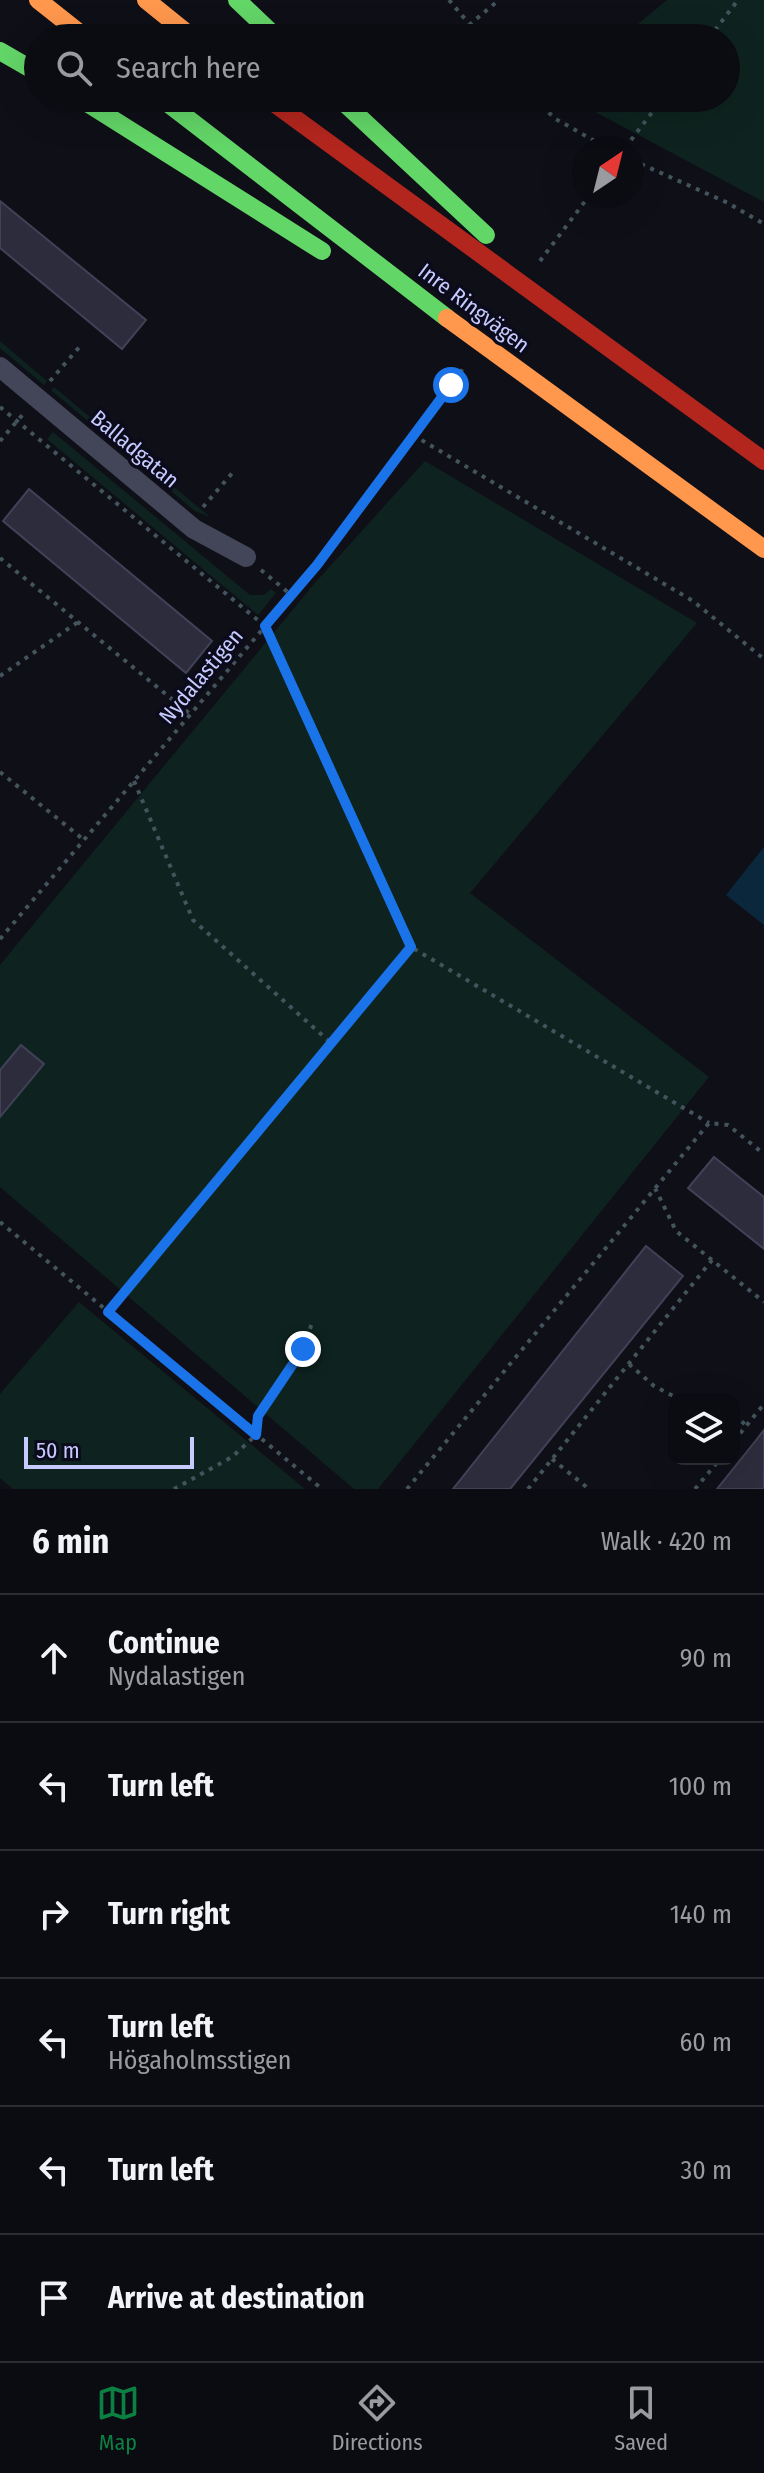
<!DOCTYPE html>
<meta charset="utf-8">
<style>
body{margin:0;font-family:"Fira Sans Condensed",sans-serif;background:#191920;color:#f1f3f6}
.controls{position:absolute;right:24px;bottom:24px;display:grid;overflow:hidden;border-radius:16px;box-shadow:0 8px 32px #0002}
.controls button{width:72px;height:72px;display:grid;place-items:center;padding:0;border:0;border-bottom:2px solid #2b2b32;background:#0b0b12;color:#f1f3f6;font:40px sans-serif}
.compass{position:absolute;left:572px;top:136px;width:72px;height:72px;border-radius:50%;background:#0b0b12;box-shadow:0 8px 32px #0002;rotate:35deg}
.scale{position:absolute;left:24px;bottom:20px;width:170px;box-sizing:border-box;padding-left:8px;border:4px solid #c6caff;border-top:0;font-size:22px;line-height:28px;white-space:nowrap;color:#c6caff;-webkit-text-stroke:6px #0b0b1c;paint-order:stroke}
.stop{position:absolute;width:24px;height:24px;margin:-18px;border:6px solid #1a73e8;border-radius:50%;background:#fff}
.stop.end{background:#1a73e8;border-color:#fff;box-shadow:0 2px 8px #0008}
.list{margin:0;padding:0;list-style:none}
h2{display:flex;justify-content:space-between;align-items:center;height:104px;margin:0;padding:0 32px;font-size:34px}
h2 small{font-size:26px;font-weight:400;color:#9a9b9f}
.list li{display:grid;grid-template-columns:52px 1fr auto;gap:24px;align-items:center;box-sizing:border-box;height:128px;padding:0 32px;border-top:2px solid #2b2b32}
.list b{display:block;font-size:30px;white-space:nowrap}
.list p{margin:0;font-size:26px;white-space:nowrap;color:#9a9b9f}
.list em{font-size:26px;font-style:normal;color:#9a9b9f}
.icon{flex:none;width:44px;height:44px;fill:none;stroke:currentColor;stroke-width:2;stroke-linecap:round;stroke-linejoin:round}
.map{position:relative;flex:none;width:764px;height:1489px;overflow:hidden}
.search{position:absolute;background:#0b0b12;box-shadow:0 8px 32px #0002;left:24px;right:24px;top:24px;height:88px;display:flex;align-items:center;gap:20px;box-sizing:border-box;padding:0 28px;border-radius:44px;color:#9a9b9f;font-size:30px}
.sheet{height:872px;background:#0b0b12}
nav{display:flex;justify-content:space-around;align-items:center;box-sizing:border-box;height:112px;border-top:2px solid #2b2b32;background:#0b0b12;font-size:22px;color:#9a9b9f}
nav a{display:grid;justify-items:center;gap:4px}
nav .on{color:#0b8043}
.map>svg:first-child{display:block}
.green{fill:#0e231f}
.water{fill:#0b273c}
.building{fill:#2c2c3c;stroke:#414157;stroke-width:2}
.lines{fill:none;stroke-linecap:round;stroke-linejoin:round}
.path{stroke:#43545c;stroke-width:4;stroke-dasharray:4 6;stroke-linecap:butt}
.street{stroke:#434659;stroke-width:20}
.fast{stroke:#63d668;stroke-width:18}
.slow{stroke:#ff974d;stroke-width:18}
.jam{stroke:#b3261e;stroke-width:18}
.route{stroke:#1a73e8;stroke-width:10}
.labels{text-anchor:middle;dominant-baseline:central;stroke-width:7;stroke-linejoin:round;paint-order:stroke}
.street-label{font-size:22px;fill:#c6caff;stroke:#0b0b1c}
</style>
<div class="map">
<svg width="764" height="1489" viewBox="0 0 764 1489">
<rect width="100%" height="100%" fill="#0f0f18"/>
<path class="green" d="M667,0H764V202L569,98H726V38H621Z
M0,341L47,381L44,385L0,348Z
M54,387L210,517L195,511L51,390Z
M53,432L250,595H264L271,589L276,593L258,615L47,439Z
M425,461L697,623L470,893L709,1077L378,1489H354L0,1187V965L314,584Z
M79,1302L305,1489H13L0,1478V1394Z"/>
<path class="water" d="M764,847V925L726,895Z"/>
<path class="building" d="M0,201L146,320L122,349L0,248Z
M29,489L212,641L186,673L3,521Z
M21,1045L44,1064L0,1117V1070Z
M714,1157L764,1197V1249L688,1188Z
M646,1246L683,1276L510,1489H453Z
M764,1430V1489H717L757,1439Z"/>
<g class="lines">
<path class="path" d="M449,0L481,38
M469,25L499,0
M709,38L738,0
M535,98L554,118L607,148
M625,148L663,98
M632,160L728,203L764,224
M540,261L589,196
M50,381L82,344
M0,407L265,626L411,947L709,1123
M413,435L693,601L764,659
M0,441L24,413
M203,507L234,471
M0,558L190,714
M261,570L290,594
M0,676L78,622
M0,772L84,840
M134,781L193,920L331,1043
M0,939L317,565L465,366
M655,1188L676,1231L764,1302
M0,1222L322,1489
M108,1312L411,947
M629,1364L654,1386L679,1399
M734,1415L747,1426
M734,1441L764,1404
M552,1459L589,1489
M174,1489L232,1457L256,1435L258,1416L303,1349L313,1320
M407,1489L709,1123L728,1125L764,1154
M528,1489L712,1260
M695,1489L720,1459"/>
<path class="street" d="M0,367L194,529L246,557"/>
<path class="fast" d="M237,0L277,38
M0,51L38,73
M79,98L322,251
M161,98L447,318
M339,98L486,235"/>
<path class="slow" d="M38,0L86,38
M146,0L193,38
M447,318L764,549"/>
<path class="jam" d="M267,98L764,461"/>
</g>
<g class="lines">
<path class="route" d="M303,1349L258,1416L256,1435L108,1312L411,947L265,626L317,565L451,385"/>
</g>
<g class="labels">
<g class="street-label">
<text transform="translate(474 308) rotate(37)">Inre Ringvägen</text>
<text transform="translate(135 449) rotate(40)">Balladgatan</text>
<text transform="translate(201 676) rotate(-50)">Nydalastigen</text>
</g>
</g>
</svg>
<div class="controls">
<button><svg class="icon" aria-label="layers" viewBox="0 0 24 24"><path d="M12 4l9 5-9 5-9-5zM3 14l9 5 9-5"/></svg></button>
</div>
<svg class="compass" viewBox="-18 -18 36 36"><path d="M0-13l5 13h-10z" fill="#e53935"/><path d="M0 13l5-13h-10z" fill="#9a9b9f"/></svg>
<div class="scale">50 m</div>
<div class="stop" style="left:451px;top:385px"></div>
<div class="stop end" style="left:303px;top:1349px"></div>
<div class="search"><svg class="icon" aria-label="search" viewBox="0 0 24 24"><circle cx="10" cy="10" r="6"/><path d="M15 15l6 6"/></svg>Search here</div>
</div>
<section class="sheet">
<h2>6 min<small>Walk · 420 m</small></h2>
<ul class="list">
<li><svg class="icon" aria-label="ahead" viewBox="0 0 24 24"><path d="M12 20V5M6 11l6-6 6 6"/></svg><div><b>Continue</b><p>Nydalastigen</p></div><em>90 m</em></li>
<li><svg class="icon" aria-label="left" viewBox="0 0 24 24"><path d="M17 20v-9H6M10 6l-5 5 5 5"/></svg><div><b>Turn left</b></div><em>100 m</em></li>
<li><svg class="icon" aria-label="right" viewBox="0 0 24 24"><path d="M7 20v-9h11M14 6l5 5-5 5"/></svg><div><b>Turn right</b></div><em>140 m</em></li>
<li><svg class="icon" aria-label="left" viewBox="0 0 24 24"><path d="M17 20v-9H6M10 6l-5 5 5 5"/></svg><div><b>Turn left</b><p>Högaholmsstigen</p></div><em>60 m</em></li>
<li><svg class="icon" aria-label="left" viewBox="0 0 24 24"><path d="M17 20v-9H6M10 6l-5 5 5 5"/></svg><div><b>Turn left</b></div><em>30 m</em></li>
<li><svg class="icon" aria-label="arrive" viewBox="0 0 24 24"><path d="M6 21V4h12l-3 4 3 4H6"/></svg><div><b>Arrive at destination</b></div></li>
</ul>
</section>
<nav>
<a class="on"><svg class="icon" aria-label="map" viewBox="0 0 24 24"><path d="M3 6l6-2 6 2 6-2v14l-6 2-6-2-6 2zM9 4v14M15 6v14"/></svg>Map</a>
<a><svg class="icon" aria-label="directions" viewBox="0 0 24 24"><path d="M12 3l9 9-9 9-9-9zM9 14v-3h6M13 9l2 2-2 2"/></svg>Directions</a>
<a><svg class="icon" aria-label="saved" viewBox="0 0 24 24"><path d="M7 4h10v16l-5-4-5 4z"/></svg>Saved</a>
</nav>
